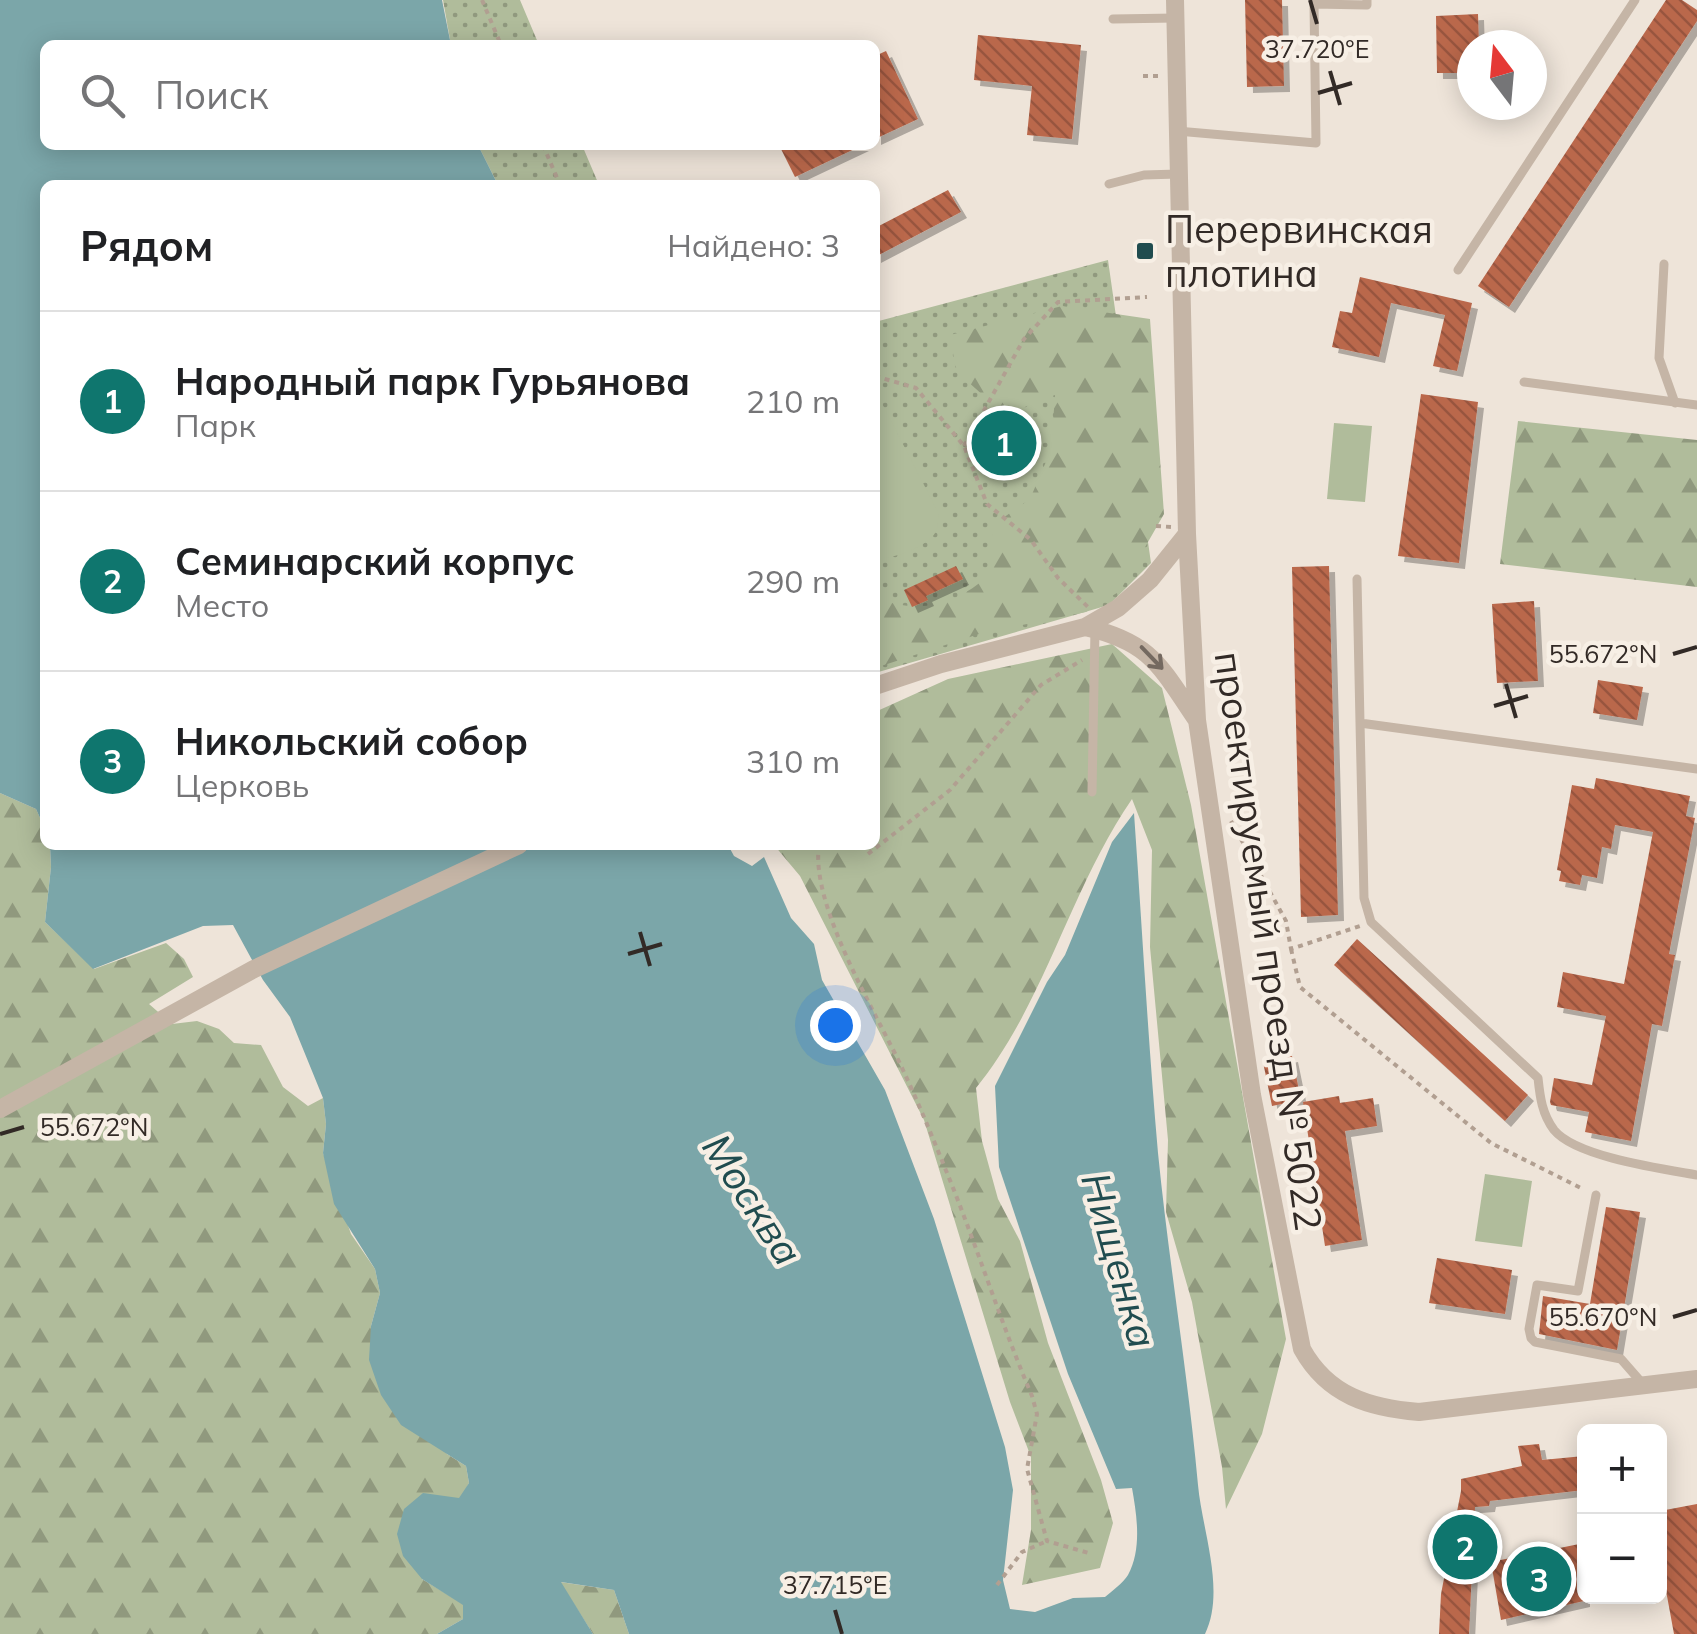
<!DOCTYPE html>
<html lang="ru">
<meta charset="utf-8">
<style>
body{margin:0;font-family:Mulish,sans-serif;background:#f6f6f6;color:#202124}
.controls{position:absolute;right:30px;bottom:30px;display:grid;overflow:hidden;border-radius:15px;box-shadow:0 5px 25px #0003}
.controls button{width:90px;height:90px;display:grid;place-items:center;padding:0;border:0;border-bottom:2px solid #e0e0e0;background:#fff;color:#202124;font:50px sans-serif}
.compass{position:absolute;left:1457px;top:30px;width:90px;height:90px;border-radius:50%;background:#fff;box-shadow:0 5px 25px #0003;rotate:344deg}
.you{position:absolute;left:835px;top:1025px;width:35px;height:35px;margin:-25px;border:8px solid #fff;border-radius:50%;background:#1a73e8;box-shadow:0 0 0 15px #1a73e833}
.badge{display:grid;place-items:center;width:65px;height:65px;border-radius:50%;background:#0f766e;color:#fff;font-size:32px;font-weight:700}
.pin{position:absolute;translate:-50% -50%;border:5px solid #fff;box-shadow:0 2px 10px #0006}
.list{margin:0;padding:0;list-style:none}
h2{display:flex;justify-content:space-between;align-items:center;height:130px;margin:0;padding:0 40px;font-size:42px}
h2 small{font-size:32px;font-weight:400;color:#757577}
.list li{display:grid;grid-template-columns:65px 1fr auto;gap:30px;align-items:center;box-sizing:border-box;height:180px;padding:0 40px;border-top:2px solid #e0e0e0}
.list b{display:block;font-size:38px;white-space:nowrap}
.list p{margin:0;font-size:32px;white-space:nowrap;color:#757577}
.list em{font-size:32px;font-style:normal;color:#757577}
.icon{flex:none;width:55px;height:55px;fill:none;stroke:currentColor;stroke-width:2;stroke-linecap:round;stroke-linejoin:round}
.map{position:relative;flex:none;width:1697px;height:1634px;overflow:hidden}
.search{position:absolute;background:#fff;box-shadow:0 5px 25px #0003;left:40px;top:40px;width:840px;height:110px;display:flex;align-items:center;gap:25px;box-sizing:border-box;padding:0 35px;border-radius:15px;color:#757577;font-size:38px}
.panel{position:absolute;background:#fff;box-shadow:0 5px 25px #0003;left:40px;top:180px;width:840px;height:670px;border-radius:15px}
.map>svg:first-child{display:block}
.grass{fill:url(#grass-dots)}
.forest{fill:url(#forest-firs)}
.garden{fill:#b0bc9b}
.water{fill:#7ba6a9}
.building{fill:url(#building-back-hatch);filter:url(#shadow)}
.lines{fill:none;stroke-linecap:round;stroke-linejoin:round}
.path{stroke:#b19f91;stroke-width:4;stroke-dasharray:5 5;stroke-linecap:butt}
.service{stroke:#c5b5a6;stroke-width:9}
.minor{stroke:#c5b5a6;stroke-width:18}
.oneway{stroke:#746960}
.ticks{fill:none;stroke:#322a26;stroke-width:4}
.poi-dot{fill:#204c4f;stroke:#f7efe5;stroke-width:4}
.labels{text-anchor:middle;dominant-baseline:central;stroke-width:9;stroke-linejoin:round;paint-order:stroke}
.poi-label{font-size:38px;fill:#322a26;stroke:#f7efe5;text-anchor:start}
.street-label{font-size:38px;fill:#322a26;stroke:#f7efe5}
.water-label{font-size:40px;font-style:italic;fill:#204c4f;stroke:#f7efe5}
.ticks-label{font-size:25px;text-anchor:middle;fill:#322a26;stroke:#f7efe5;stroke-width:9;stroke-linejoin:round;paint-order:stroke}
</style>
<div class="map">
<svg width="1697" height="1634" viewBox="0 0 1697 1634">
<defs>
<pattern id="grass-dots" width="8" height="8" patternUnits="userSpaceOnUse" patternTransform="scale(2.5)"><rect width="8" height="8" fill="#b0bc9b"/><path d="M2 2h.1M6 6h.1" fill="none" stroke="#90997e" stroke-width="1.8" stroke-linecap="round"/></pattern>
<pattern id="forest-firs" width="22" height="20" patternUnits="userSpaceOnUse" patternTransform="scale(2.5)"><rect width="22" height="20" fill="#b0bc9b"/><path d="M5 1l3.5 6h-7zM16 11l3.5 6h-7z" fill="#90997e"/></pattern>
<pattern id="building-back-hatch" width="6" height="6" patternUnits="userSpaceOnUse" patternTransform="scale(2.5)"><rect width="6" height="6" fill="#ba674b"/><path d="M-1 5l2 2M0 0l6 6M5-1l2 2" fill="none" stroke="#98553e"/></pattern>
<filter id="shadow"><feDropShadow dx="6" dy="6" stdDeviation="0" flood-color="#0004"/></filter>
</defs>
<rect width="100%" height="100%" fill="#eee4d9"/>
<path class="grass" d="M443,0H520L539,45H451Z
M478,145H582L599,185H498Z
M1108,260L1151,563L1109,605L875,673V322Z"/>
<path class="forest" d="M1062,306L1150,319L1164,514L1120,591L1086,612L982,633L875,668V597C917,615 955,606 989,575L993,525L1030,499L1051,450L1055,395L1005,415L956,371L950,335Z
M1518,421L1697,440V587L1500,564Z
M1112,644L1162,688L1191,805L1286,1339L1262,1434L1226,1509L1222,1467L1192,1302L1166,1212L1168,1140L1150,947L1152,850L1132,799C1070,889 1045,1003 976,1088L982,1141L998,1199L1020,1241L1048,1343L1101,1480L1113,1523L1100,1568L1022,1585L1031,1530V1457L1010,1402L924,1120L800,876L774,845H875V712L948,679Z
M0,793L36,809L45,829V845H50L51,867L45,922L94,969L166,943L184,959L193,977L149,1004L172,1024L197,1021L219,1029L234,1043L261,1045L283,1087L308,1106L323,1098L326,1124L323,1153L351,1234L375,1269L380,1293L371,1326L447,1454L466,1466L469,1483L422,1579L463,1604V1619L437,1634H0Z
M560,1582L614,1590L629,1634H593Z"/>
<path class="garden" d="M875,390L938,512C938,521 939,530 932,537C920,549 891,560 875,558Z
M1334,423L1372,426L1365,502L1327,499Z
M1485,1174L1532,1181L1522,1247L1475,1241Z"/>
<path class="water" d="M0,0H442L451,45H45V145H478L498,185H45V829L36,809L0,793Z
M1134,813C1142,926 1148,1040 1158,1153C1169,1264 1188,1374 1198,1485C1202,1530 1226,1591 1205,1634H629L614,1590L561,1582L593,1634H437L463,1619V1605L422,1579L403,1556L397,1534L404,1509L423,1493L459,1498L469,1483L466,1466L401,1425L381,1395L369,1360L371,1326L380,1293L375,1269L334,1204L323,1153L326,1124L323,1098L290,1017L263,980L233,925L203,926L93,969L45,922L51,867L50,845H728L734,856L752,866L764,857L791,918L814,944L822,980L885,1090L934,1219L1005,1447L1013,1490L1003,1580L1010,1609L1035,1612L1073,1598L1105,1597C1112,1591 1123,1583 1128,1575C1142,1549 1137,1516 1132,1488L1116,1489L1068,1374L999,1167L995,1086L1047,982L1065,955L1112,842Z"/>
<path class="building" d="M1245,0H1282L1284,86L1247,87Z
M1666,0H1682L1697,10V21L1509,307L1478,286Z
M1478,14L1479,45H1472V73H1437L1436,16Z
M978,35L1081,45L1072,139L1027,135L1032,86L974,80Z
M886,51L918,119L875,139V56Z
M779,145H863L795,177Z
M948,190L961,212L875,257V228Z
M1360,277L1472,303L1457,371L1433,366L1445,315L1391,303L1379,357L1332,347L1340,311L1352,313Z
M1421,394L1478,402L1459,563L1398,556Z
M956,566L963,579L926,596L928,600L912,607L904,590Z
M1329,566L1338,915L1301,917L1292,567Z
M1534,601L1538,681L1497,683L1492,604Z
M1598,680L1643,687L1637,720L1593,713Z
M1596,778L1690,796L1686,816L1695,818L1669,954L1675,955L1662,1026L1652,1024L1631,1141L1585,1132L1589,1112L1551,1105L1550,1102L1554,1078L1592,1085L1606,1016L1557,1007L1563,972L1624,984L1653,832L1615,825L1611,849L1602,847L1597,878L1582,875L1580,885L1559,881L1561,871L1557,870L1572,785L1594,789Z
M1357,939L1528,1095L1505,1121L1334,965Z
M1292,1056L1301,1100L1272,1106L1263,1062Z
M1339,1096L1340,1103L1373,1098L1377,1126L1345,1131L1362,1240L1325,1246L1303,1102Z
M1606,1207L1640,1212L1617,1350L1539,1334L1543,1296L1590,1304Z
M1437,1258L1512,1270L1505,1314L1429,1303Z
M1539,1444L1542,1460L1584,1456V1490L1490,1501L1489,1506L1475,1507L1469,1634H1439L1441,1594L1461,1491V1479L1522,1466L1518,1446Z
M1697,1504V1634H1674L1660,1558V1511Z
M1584,1543V1601L1501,1620L1491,1562Z"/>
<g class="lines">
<path class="path" d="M482,0L501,45
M1143,76H1158
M543,145L560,185
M875,376L916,388L964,446L987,504L1031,540L1058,578L1088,607
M964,446L1024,339L1058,302L1147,297
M1156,526L1172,527
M1231,821L1286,921L1291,949L1360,926
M819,845C810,906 877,1014 903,1070C918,1102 932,1136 945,1168C976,1243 1000,1321 1032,1396L1037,1414L1027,1469L1047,1541L1092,1554
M868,854L950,790L1041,685L1082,660
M1291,949L1300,987L1491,1143L1583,1189
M997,1585L1022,1552L1047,1541"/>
<path class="service" d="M1113,19L1175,18
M1177,131L1316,143L1314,4L1367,5V0
M1109,184L1144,175L1178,174
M1664,264L1659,358L1675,403
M1458,270L1635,0
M1524,382L1697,405
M1357,579L1360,723
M1697,769L1360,723L1364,898L1371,922L1538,1078C1540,1097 1542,1114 1554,1130C1576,1157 1663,1169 1697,1175
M1092,792L1095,629
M1596,1195L1578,1291L1537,1285L1529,1329L1531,1338L1535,1342L1621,1359L1642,1383"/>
<path class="minor" d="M1175,0L1187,534L1197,720L1252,1095L1302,1349C1328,1396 1370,1408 1419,1412L1697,1379
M1085,627C1151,642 1160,666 1196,719
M875,686L941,664L1085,627L1118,608L1150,580L1187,534
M0,1109L254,969L519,845"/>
</g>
<defs><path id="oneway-shaft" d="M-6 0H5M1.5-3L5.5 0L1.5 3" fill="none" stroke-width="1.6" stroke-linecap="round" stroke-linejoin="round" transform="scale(2.5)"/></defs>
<use class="oneway" href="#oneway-shaft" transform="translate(1152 658) rotate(46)"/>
<path class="ticks" d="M1310,0L1317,24M1330,71L1340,105M1318,93L1352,83M1673,654L1697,647M1506,684L1516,718M1494,706L1528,696M640,932L650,966M628,954L662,944M0,1134L24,1127M1673,1317L1697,1310M835,1610L842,1634"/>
<rect class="poi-dot" x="1135" y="241" width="20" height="20" rx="5"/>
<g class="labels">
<g class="poi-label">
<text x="1165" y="229">Перервинская<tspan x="1165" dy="44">плотина</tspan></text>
</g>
<g class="street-label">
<text transform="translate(1269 941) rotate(82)">проектируемый проезд № 5022</text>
</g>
<g class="water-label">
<text transform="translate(753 1199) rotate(57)">Москва</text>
<text transform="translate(1120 1260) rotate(74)">Нищенка</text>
</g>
</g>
<g class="ticks-label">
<text x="1317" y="58">37.720°E</text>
<text x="1603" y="663">55.672°N</text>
<text x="94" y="1136">55.672°N</text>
<text x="1603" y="1326">55.670°N</text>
<text x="835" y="1594">37.715°E</text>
</g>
</svg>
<div class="controls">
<button>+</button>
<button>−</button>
</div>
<svg class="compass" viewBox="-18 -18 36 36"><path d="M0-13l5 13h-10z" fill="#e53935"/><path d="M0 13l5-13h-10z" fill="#757577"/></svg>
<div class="you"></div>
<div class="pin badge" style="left:1004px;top:443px">1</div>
<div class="pin badge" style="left:1465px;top:1547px">2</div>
<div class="pin badge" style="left:1539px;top:1579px">3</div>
<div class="search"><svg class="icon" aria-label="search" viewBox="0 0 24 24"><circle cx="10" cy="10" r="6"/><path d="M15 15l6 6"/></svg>Поиск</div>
<section class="panel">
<h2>Рядом<small>Найдено: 3</small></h2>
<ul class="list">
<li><span class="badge">1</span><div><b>Народный парк Гурьянова</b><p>Парк</p></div><em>210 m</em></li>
<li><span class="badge">2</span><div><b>Семинарский корпус</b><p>Место</p></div><em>290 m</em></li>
<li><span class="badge">3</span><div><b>Никольский собор</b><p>Церковь</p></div><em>310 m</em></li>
</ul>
</section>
</div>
